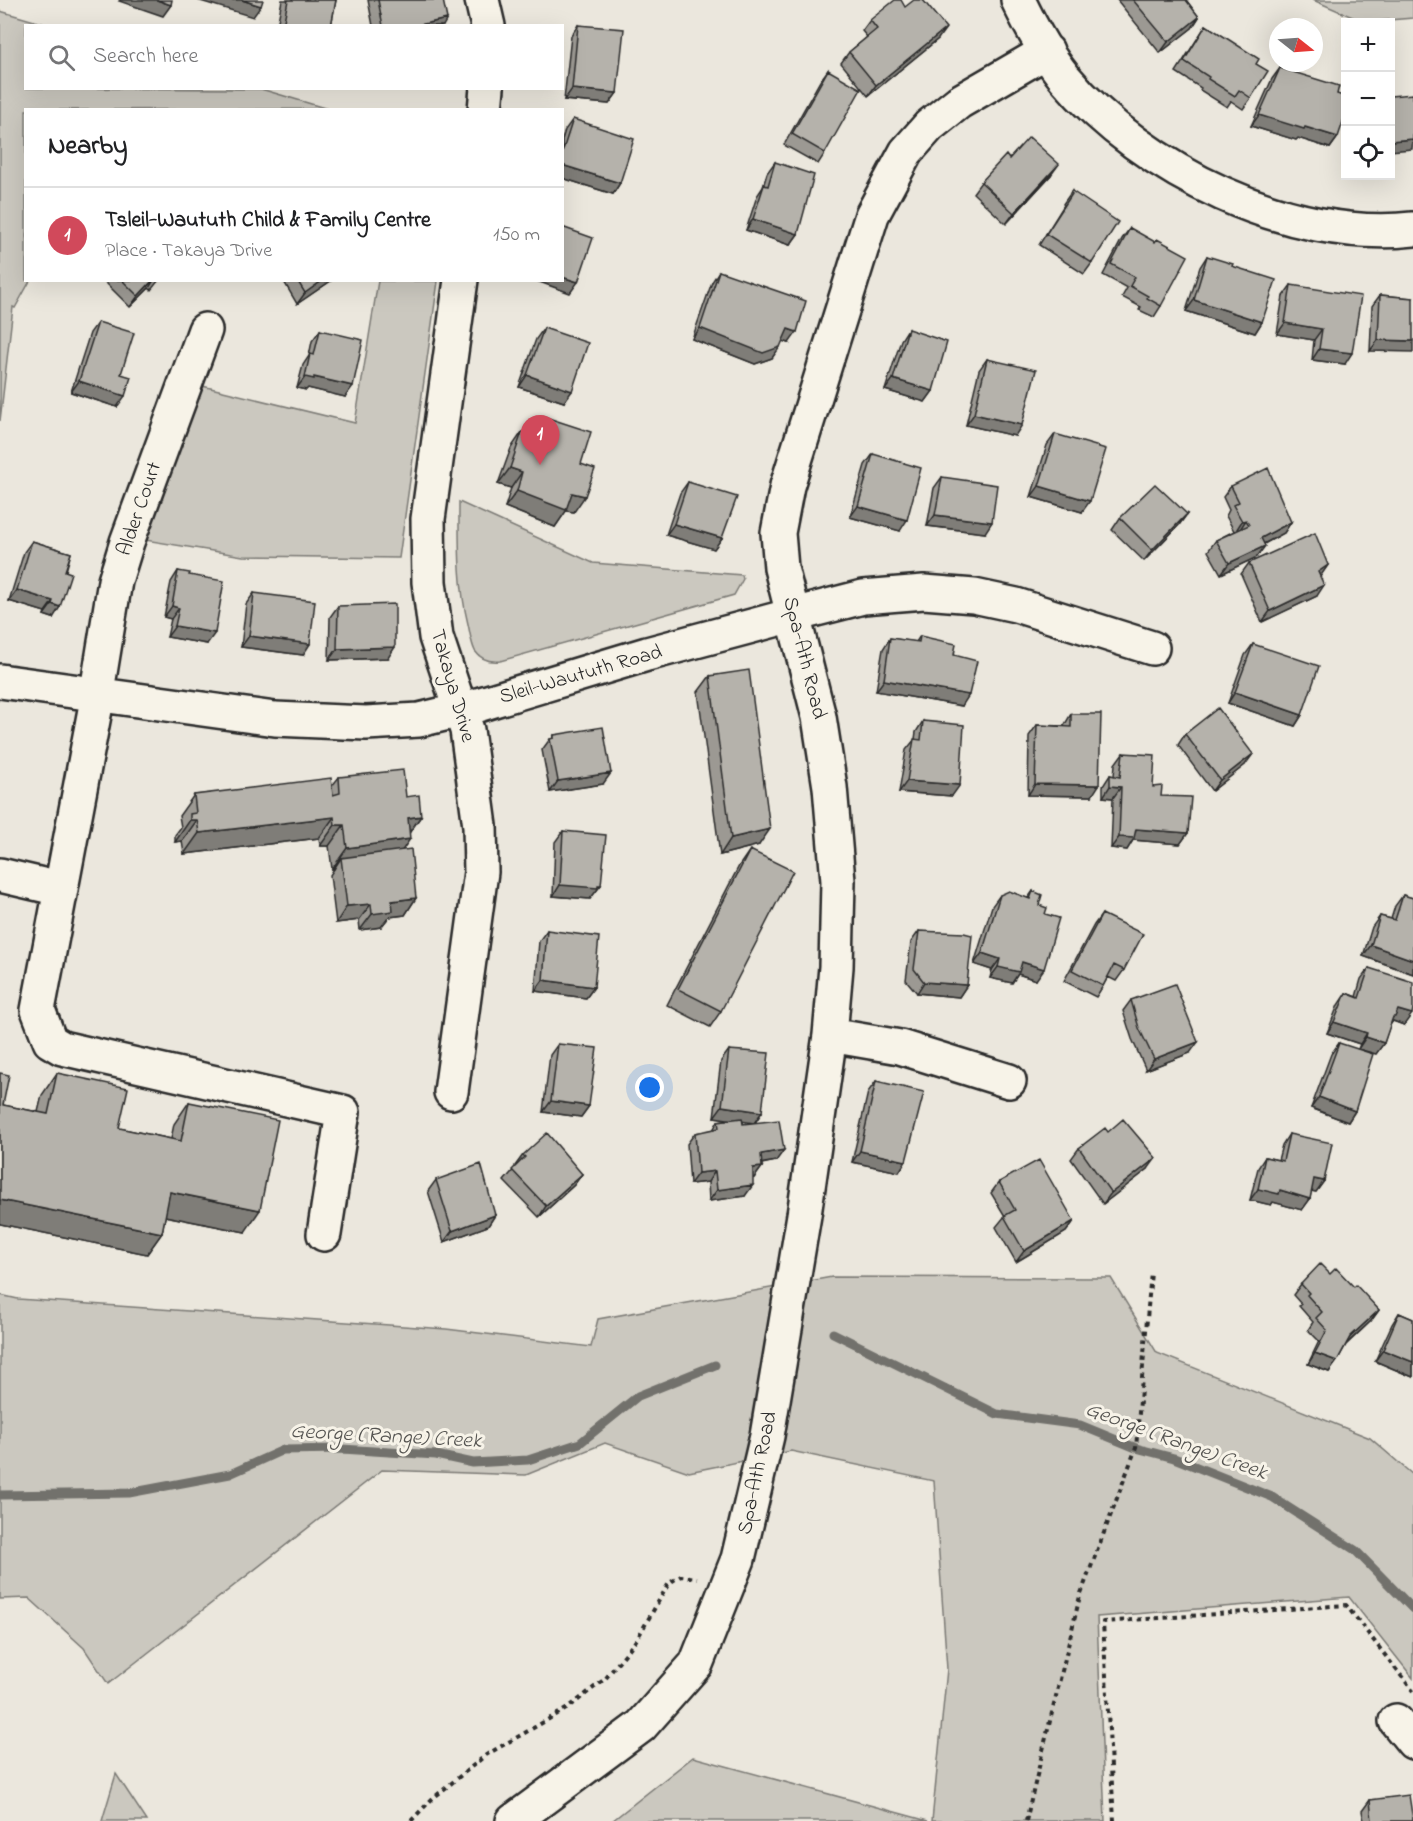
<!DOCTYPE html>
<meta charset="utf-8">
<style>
body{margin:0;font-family:"Indie Flower",sans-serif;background:#f6f6f6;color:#202124}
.controls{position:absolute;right:18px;top:18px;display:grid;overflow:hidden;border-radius:0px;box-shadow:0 6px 24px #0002}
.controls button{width:54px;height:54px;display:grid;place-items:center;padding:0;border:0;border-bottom:2px solid #e0e0e0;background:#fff;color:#202124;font:30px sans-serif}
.compass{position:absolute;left:1269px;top:18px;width:54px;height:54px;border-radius:50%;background:#fff;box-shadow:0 6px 24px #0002;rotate:107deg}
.you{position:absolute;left:650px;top:1088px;width:21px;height:21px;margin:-15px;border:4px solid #fff;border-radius:50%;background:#1a73e8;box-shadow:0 0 0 9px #1a73e833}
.badge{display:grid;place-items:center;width:39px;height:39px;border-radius:50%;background:#d1495b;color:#fff;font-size:20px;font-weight:700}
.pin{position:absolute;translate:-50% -50px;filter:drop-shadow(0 2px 3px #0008)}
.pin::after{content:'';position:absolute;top:32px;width:21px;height:18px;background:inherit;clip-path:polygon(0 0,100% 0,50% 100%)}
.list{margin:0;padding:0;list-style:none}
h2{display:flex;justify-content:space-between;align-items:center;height:78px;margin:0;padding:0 24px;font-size:26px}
h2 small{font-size:20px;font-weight:400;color:#757577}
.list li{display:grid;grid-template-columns:39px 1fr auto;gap:18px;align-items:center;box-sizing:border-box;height:96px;padding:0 24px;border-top:2px solid #e0e0e0}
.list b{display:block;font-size:22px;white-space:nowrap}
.list p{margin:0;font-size:20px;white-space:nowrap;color:#757577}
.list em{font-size:20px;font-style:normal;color:#757577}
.icon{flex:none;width:33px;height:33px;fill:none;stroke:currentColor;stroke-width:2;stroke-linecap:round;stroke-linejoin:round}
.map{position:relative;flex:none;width:1413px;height:1821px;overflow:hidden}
.search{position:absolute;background:#fff;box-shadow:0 6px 24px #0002;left:24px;top:24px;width:540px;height:66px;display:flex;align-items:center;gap:15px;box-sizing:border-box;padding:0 21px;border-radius:0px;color:#757577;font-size:22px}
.panel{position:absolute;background:#fff;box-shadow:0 6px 24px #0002;left:24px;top:108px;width:540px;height:174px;border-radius:0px}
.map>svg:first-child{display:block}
.green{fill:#cbc8bf;stroke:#7b7a75;stroke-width:1.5}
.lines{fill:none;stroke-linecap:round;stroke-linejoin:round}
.stream{stroke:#72716c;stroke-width:9}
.minor-casing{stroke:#2b2b2b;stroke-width:38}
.path{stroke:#2b2b2b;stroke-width:4;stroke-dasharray:4.5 4.5;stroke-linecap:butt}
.minor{stroke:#f7f3e8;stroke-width:33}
.wall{fill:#9c9993;stroke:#2b2b2b;stroke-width:1.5;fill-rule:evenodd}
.shaded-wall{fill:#7f7d78;stroke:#2b2b2b;stroke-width:1.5}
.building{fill:#b5b2ab;stroke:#2b2b2b;stroke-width:1.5}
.labels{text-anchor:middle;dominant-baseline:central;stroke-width:6;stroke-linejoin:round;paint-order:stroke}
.street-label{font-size:21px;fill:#2b2b2b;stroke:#f7f3e8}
.water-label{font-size:22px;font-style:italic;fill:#555451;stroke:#f7f3e8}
</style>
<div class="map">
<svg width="1413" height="1821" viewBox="0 0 1413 1821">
<rect width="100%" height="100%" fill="#ebe7dd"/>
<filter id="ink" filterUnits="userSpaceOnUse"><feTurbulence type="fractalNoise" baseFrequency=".0167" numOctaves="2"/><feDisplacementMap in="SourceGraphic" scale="12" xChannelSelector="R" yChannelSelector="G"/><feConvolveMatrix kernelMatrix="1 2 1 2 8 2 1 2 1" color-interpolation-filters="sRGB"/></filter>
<g filter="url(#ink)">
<path class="green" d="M1313,0H1413V18L1364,22Z
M0,11L48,25L26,26V88L261,89L328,109L26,110V280L30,281L15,308L13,307L0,421Z
M378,281H438L399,558L243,556L139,539L198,385L355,423Z
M459,502L593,563L742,575L743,579L734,595L500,661C490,662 481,660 475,651C471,643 470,632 468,624C458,583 459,544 459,502Z
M832,1277L1111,1278L1157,1353L1370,1438L1413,1475V1678L1349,1597L1097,1617L1105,1821H932L947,1669L934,1481L791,1451L689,1472L605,1443L526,1475L382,1470L108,1684L84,1648L29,1598L0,1599V1295L18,1299L446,1329L591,1347L598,1319Z
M693,1757L928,1821H612Z
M116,1774L147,1821H102Z"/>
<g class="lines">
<path class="stream" d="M833,1333L997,1414L1080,1425L1136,1448L1174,1458L1272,1497L1355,1550L1413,1609
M0,1495L129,1493L230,1474L283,1450L342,1449L436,1455L473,1463L528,1460L580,1443L638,1396L715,1365"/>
<defs>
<path id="minor" d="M482,0L488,26
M1018,0C1031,27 1046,55 1065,78C1143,171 1291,243 1413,229
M485,110L487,88
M205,330L127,542L115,581L99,679L98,694L38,1010L50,1041L62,1048L343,1112L324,1234
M0,681L275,719L366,723L419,720L461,710L647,654L793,615L863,597L924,592L974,596L1016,605L1152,648
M0,875L60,889
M830,1035L900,1047L1009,1081
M451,1092L481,872L480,826L467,730L436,637L429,582L428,519L461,280
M1396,1721L1413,1742
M513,1821L641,1726L696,1664L738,1559L767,1436L804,1215L830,1035L836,967L838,881L830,787L819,717L781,568L778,533L787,486L872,215L906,152L929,126L959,102L1047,51"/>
</defs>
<use href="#minor" class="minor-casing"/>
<path class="path" d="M411,1821L432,1799L486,1755L568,1708L606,1678L637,1639L669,1583L681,1576L697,1578
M1026,1821L1080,1596L1136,1448L1151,1272
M1114,1821L1103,1622L1346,1605L1413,1691"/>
<use href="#minor" class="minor"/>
</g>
<path class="wall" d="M282,0H336L331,26H277Z
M368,0H443V26H373Z
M1117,0H1186L1199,17L1192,28L1160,53Z
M870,20L938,39L868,96L841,63L849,52L867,37L862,31Z
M578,25L617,93L609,104L564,100L571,36Z
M1206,25L1256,64L1251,98L1243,109L1231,101L1227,107L1200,90L1201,88L1176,72Z
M1280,68L1338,137L1330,148L1298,138L1296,140L1251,126L1272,79Z
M828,70L825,153L818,164L784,145L820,81Z
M573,119L620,183L613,194L562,178V140L565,130Z
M1009,159L1051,175L1006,224L973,193L981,182Z
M775,162L798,234L790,245L746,230L757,196L763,187L767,173Z
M1072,191L1092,263L1084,274L1039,245L1064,205L1063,204Z
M1130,228L1161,306L1154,317L1139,310L1141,307L1122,297L1127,288L1103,275L1122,239Z
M1207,256L1262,322L1255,333L1186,311L1200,267Z
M719,271L789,343L782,341L772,358L755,364L692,339L712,282Z
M103,280H159L151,290L149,288L130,307Z
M283,280H332L297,304Z
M1291,285L1345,364L1312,360L1314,340L1277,334L1283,296Z
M1380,295L1413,298L1370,351L1372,306Z
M98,322L121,374L117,407L71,392L90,333Z
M544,328L564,402L519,387L536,339Z
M908,329L933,391L925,402L885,390L901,340Z
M320,330L345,397L308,388L306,390L297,388L303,365L309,356L312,341Z
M987,359L1015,436L966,425L979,370Z
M542,416L581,464L574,512L566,511L555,527L505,507L511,488L498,484L511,448L522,432L530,433Z
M1055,434L1082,512L1031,497L1047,445Z
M873,454L900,531L850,517L865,465Z
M942,477L985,533L927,526L934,488Z
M688,482L722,538L714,549L666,535L680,493Z
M1231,486L1291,522L1284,533L1264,544L1257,557L1221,574L1208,551L1216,540L1234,531L1226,516L1229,510L1223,497Z
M1187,514L1179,525L1144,561L1112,530L1120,518Z
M32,541L71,553L53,618L44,615L45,612L9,601L24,552Z
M1249,563L1328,565L1320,576L1317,596L1262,622L1241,574Z
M178,571L189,575L207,644L167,637L171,619L164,617L171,582Z
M254,593L303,655L241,647L246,604Z
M338,606L388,658L329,660L330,617Z
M920,636L954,655L962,706L876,691L883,649L890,638L916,642Z
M1253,644L1302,715L1295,726L1228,703L1245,655Z
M710,676L759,845L720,855L698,692Z
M1071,714L1092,796L1028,795L1029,736L1037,725L1064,726Z
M923,721L952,796L899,792L906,750L915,739L916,732Z
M1185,734L1245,765L1212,791L1178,745Z
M554,735L603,784L550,792L542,750L550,739H552Z
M1123,753L1161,796L1188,833L1180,844L1133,840L1127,850L1111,848L1113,798L1103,797V786L1110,775L1114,776L1115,764Z
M339,777L406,797L421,816L410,832L402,850L416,898L405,915L389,917L381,927L360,930L359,920L336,923L330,875L334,869H332L329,846H320L319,838L184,854L182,841L175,842V835L181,827L179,816L194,795L332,786Z
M563,831L601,885L590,899L553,896L555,842Z
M750,850L721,1011L710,1027L667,1005L739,866Z
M1033,891L1039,905L1045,914L1036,980L1018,974L1012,983L990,978L992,970L974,964L992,906L1000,895L1028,898Z
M1403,895L1413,898V974L1363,956L1372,927L1380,916L1391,919L1395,906Z
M1102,914L1124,970L1116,981L1108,977L1103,986L1096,997L1064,981L1094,925Z
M547,930L594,987L586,998L535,991L539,941Z
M919,931L967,985L959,997L917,993L906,980L911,942Z
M1369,968L1404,1025L1393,1021L1390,1024L1384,1043L1376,1054L1358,1049L1360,1044L1327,1033L1338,1005L1346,993L1356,997L1361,979Z
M1131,1000L1190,1053L1146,1070L1132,1039L1123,1011Z
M1339,1043L1355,1111L1348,1122L1311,1108L1331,1054Z
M558,1044L589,1106L581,1117L543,1112L550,1055Z
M729,1050L762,1112L755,1123L776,1161L762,1164V1167L754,1178H753L745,1196L709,1201L708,1182L690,1184L687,1144L695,1133L713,1130L718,1121L730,1119L714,1117L721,1061ZM743,1121L754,1123L743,1124Z
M0,1073L3,1105L38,1112L42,1095L57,1073L119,1128L171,1139L174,1124L189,1102L245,1232L165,1216L162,1233L147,1254L0,1224Z
M876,1081L906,1161L899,1172L852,1162L868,1092Z
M1289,1134L1324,1181L1316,1192L1311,1191L1310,1199L1302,1210L1273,1202L1271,1205L1250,1200L1258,1168L1265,1157L1278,1160L1282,1145Z
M1079,1148L1148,1169L1103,1204L1071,1159Z
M523,1155L582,1174L574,1185L539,1217L504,1181L516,1167L515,1166Z
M436,1180L495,1215L488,1226L444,1242L428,1191Z
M999,1182L1074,1221L1066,1232L1016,1262L996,1227L1005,1216L991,1193Z
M1330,1274L1354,1287L1379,1310L1371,1321L1346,1345L1337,1361L1329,1372L1308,1364L1319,1341L1308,1330L1313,1322L1299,1306L1301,1304L1293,1295L1301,1284Z
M1399,1313L1413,1319V1377L1375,1361L1392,1324Z
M1370,1800L1413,1821H1364L1362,1811Z"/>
<path class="shaded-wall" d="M120,0H157L171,5L163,16L119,1Z
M197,0H242L261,6L253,17Z
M1199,17L1192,28L1160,53L1168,42Z
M447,19L443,26H414Z
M946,28L938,39L868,96L876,85Z
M572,89L617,93L609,104L564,100Z
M1259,115L1305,127L1338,137L1330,148L1298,138L1296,140L1251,126Z
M1413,139L1412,149L1390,151V141Z
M1059,164L1051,175L1006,224L1014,213Z
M562,165L620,183L613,194L562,178Z
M753,219L798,234L790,245L746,230Z
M562,277L578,282L570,293L534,280H562Z
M153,280H154L149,288L130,307L138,296Z
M323,280H332L297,304L305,293Z
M1194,300L1262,322L1255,333L1186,311Z
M1285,323L1322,329L1314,340L1277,334Z
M700,328L780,347L772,358L755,364L692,339Z
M788,329L797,332L789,343L780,340Z
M1378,340L1413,341V352L1370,351Z
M1319,349L1352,353L1345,364L1312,360Z
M527,375L572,391L564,402L519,387Z
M305,377H314L353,386L345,397L308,388L306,390L297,388Z
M893,379L933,391L925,402L885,390Z
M79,381L125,396L117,407L71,392Z
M974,414L1022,425L1015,436L966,425Z
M510,468L522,472L511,488L498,484Z
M1039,486L1090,501L1082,512L1031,497Z
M517,491L572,493L585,496L574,512L566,511L555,527L505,507Z
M858,506L907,520L900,531L850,517Z
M1187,514L1179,525L1144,561L1152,550Z
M935,515L992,522L985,533L927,526Z
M1246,520L1239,531L1235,532L1242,521Z
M1291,522L1284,533L1254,549L1261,538Z
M674,524L722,538L714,549L666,535Z
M1265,546L1257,557L1221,574L1229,563Z
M1328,565L1320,577L1318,572Z
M1324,585L1317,596L1262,622L1270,611Z
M17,590L53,601L45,612L9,601Z
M52,604L60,607L53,618L44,615Z
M172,606L179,608L171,619L164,617Z
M175,626L215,633L207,644L167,637Z
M249,636L310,644L303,655L241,647Z
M395,647L388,658L329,660L337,649Z
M884,680L969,695L962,706L876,691Z
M1235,692L1302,715L1295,726L1228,703Z
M1253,754L1245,765L1212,791L1220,780Z
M611,773L603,784L550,792L558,781Z
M907,781L960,785L952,796L899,792Z
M1035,784L1099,785L1092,796L1028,795Z
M1110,786L1121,787L1113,798L1103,797Z
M421,816L406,837L408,818Z
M334,817L319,838L184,854L199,833Z
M190,820H197L182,841L175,842Z
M335,825H344L329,846H320Z
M770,829L759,845L720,855L731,838Z
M1136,829L1188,833L1180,844L1133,840L1127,850L1111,848L1119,837Z
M410,839L395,861L341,858L334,869H332L347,848Z
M560,885H601L590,899L553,896Z
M416,898L405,915L389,917L381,927L360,930L372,914L392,901Z
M371,904L359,920L336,923L347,906Z
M1371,945L1413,960V974L1363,956Z
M982,953L1000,959L992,970L974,964Z
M1022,962L1044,969L1036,980L1018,974L1012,983L990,978L998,967Z
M543,980L594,987L586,998L535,991Z
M924,982L967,985L959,997L917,993Z
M1398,1010L1412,1014L1404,1025L1393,1021L1388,1028H1385Z
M1334,1022L1367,1033L1360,1044L1327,1033Z
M1366,1037L1384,1043L1376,1054L1358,1049Z
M1198,1042L1190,1053L1146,1070L1154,1059Z
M1319,1097L1355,1111L1348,1122L1311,1108Z
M551,1101L589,1106L581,1117L543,1112Z
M722,1106L762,1112L754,1123L714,1117Z
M784,1150L776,1161L754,1165L761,1154Z
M860,1151L906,1161L899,1172L852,1162Z
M1156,1158L1148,1169L1103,1204L1111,1193Z
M762,1167L754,1178L745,1180L753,1168Z
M715,1171L708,1182L690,1184L698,1173Z
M582,1174L574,1185L539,1217L546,1206Z
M1314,1179L1324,1181L1316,1192L1306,1190Z
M753,1185L745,1196L709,1201L717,1190Z
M1258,1189L1280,1190L1310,1199L1302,1210L1273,1202L1271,1205L1250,1200Z
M170,1192L260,1210L245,1232L155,1214Z
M0,1200L162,1233L147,1254L0,1224Z
M495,1215L488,1226L444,1242L452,1231Z
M1074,1221L1066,1232L1016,1262L1024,1251Z
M1379,1310L1371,1321L1342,1348L1350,1337Z
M1383,1350L1413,1362V1377L1375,1361Z
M1315,1353L1337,1361L1329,1372L1308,1364Z"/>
<path class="building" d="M157,0H172L171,5Z
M242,0H263L261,6Z
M288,0H336L331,26H283Z
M378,0H443L447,19L414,26H383Z
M895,0H901L905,7L914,0H923L946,28L876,85L849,52L877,29L870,20Z
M1133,0H1186L1199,17L1168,42Z
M578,25L624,29L617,93L572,89Z
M1206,25L1259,59L1256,64L1268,71L1251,98L1239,90L1235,96L1208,79L1209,77L1184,61Z
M1280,68L1339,86L1337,94L1346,97V113L1338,137L1305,127L1304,129L1259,115Z
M828,70L861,89L825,153L792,134Z
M1413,94V139L1390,141V96Z
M573,119L634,139L620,183L562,165V153Z
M1029,137L1059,164L1014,213L981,182L1006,155L1009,159Z
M775,162L814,175L798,234L753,219L764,185L768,186Z
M1072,191L1118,222L1092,263L1046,234L1072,194L1070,193Z
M562,227L593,238L578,282L562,277Z
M1130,228L1155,242L1157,239L1188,256L1161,306L1147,298L1148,296L1130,286L1135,277L1111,264Z
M1207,256L1233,264L1232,266L1276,280L1262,322L1194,300Z
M719,271L806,301L797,332L788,329L780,347L763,353L700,328Z
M122,280H153L138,296Z
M297,280H323L305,293Z
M1291,285L1361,296L1352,353L1319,349L1322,329L1285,323Z
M1380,295L1413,298V341L1378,340Z
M98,322L134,333L121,374L131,377L125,396L79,381Z
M544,328L588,343L572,391L527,375Z
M908,329L947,342L933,391L893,379Z
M320,330L363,340L353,386L314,377V379L305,377L310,354L314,355Z
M987,359L1036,370L1022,425L974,414Z
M542,416L591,432L581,464L595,469L585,496L572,493L566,510L517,491L522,472L510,468L522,432L535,434Z
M1055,434L1106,449L1090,501L1039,486Z
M873,454L921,468L907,520L858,506Z
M1268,468L1291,522L1261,538L1265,546L1229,563L1216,540L1249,525L1246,520L1242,521L1233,505L1239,502L1231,486Z
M942,477L997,485L992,522L935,515Z
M688,482L737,497L722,538L674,524Z
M1155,484L1187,514L1152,550L1120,518Z
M1315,533L1328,565L1318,572L1324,585L1270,611L1249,563Z
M32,541L71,553L65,571L71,573L60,607L52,604L53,601L17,590Z
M178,571L190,573L189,575L224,581L215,633L175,626L179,608L172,606Z
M254,593L315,601L310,644L249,636Z
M395,604V647L337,649L338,606Z
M920,636L956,644L954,655L977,661L969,695L884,680L890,638L919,642Z
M1253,644L1319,666L1302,715L1235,692Z
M749,670L770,829L731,838L710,676Z
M1218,708L1253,754L1220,780L1185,734Z
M1071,714H1101L1099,785L1035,784L1037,725L1071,727Z
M923,721L964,725L960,785L907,781L914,739L921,740Z
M603,727L611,773L558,781L550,739L554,738V735Z
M1123,753L1155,755L1153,787L1162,786L1161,796L1191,797L1188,833L1136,829L1134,838L1119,837L1121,787L1110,786V775L1120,777Z
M403,770L406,797L419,795L421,816L408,818L410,839L347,848L344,825H335L334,817L199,833L197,820H190V814L196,813L194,795L331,778L333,795L340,793L339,777Z
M563,831L606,835L601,885H598V888L560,885Z
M411,849L416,898L392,901L393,911L372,914L371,904L347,906L341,858Z
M750,850L793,871L721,1011L678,989Z
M1009,891L1030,899L1033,891L1042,895L1039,905L1047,908L1045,914L1059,918L1044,969L1022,962L1019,972L998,967L1000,959L982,953L1000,895Z
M1403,895L1413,898V960L1371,945L1380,916L1395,920Z
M1102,914L1143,934L1124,970L1114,965L1103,986L1072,970Z
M547,930L599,937L594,987L543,980Z
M919,931L964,933L972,935L967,985L924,982L914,969Z
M1369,968L1413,982V1009L1412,1014L1398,1010L1395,1017H1393L1384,1043L1366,1037L1367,1033L1334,1022L1346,993L1359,998Z
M1175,984L1198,1042L1154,1059L1139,1028L1131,1000Z
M1339,1043L1373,1054L1355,1111L1319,1097Z
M558,1044L597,1048L589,1106L551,1101Z
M729,1050L769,1053L762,1112L722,1106Z
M0,1073L9,1075L3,1105L48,1114L57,1073L128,1088L119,1128L181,1141L189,1102L278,1120L260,1210L170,1192L162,1233L0,1200Z
M876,1081L924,1092L906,1161L860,1151Z
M742,1118L743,1124L779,1120L784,1150L761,1154L762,1167L753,1168V1185L717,1190L715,1171L698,1173L695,1133L719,1128L718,1121Z
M1123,1119L1156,1158L1111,1193L1079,1148L1105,1128L1108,1132Z
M547,1133L582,1174L546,1206L512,1170L525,1157L523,1155Z
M1289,1134L1332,1143L1324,1181L1314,1179L1310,1199L1280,1190L1279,1194L1258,1189L1265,1157L1283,1161Z
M1039,1160L1074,1221L1024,1251L1004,1216L1015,1210L999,1182Z
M481,1164L495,1215L452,1231L436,1180Z
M1320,1264L1330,1274L1336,1268L1354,1287L1356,1285L1379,1310L1350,1337L1337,1361L1315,1353L1327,1330L1316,1318L1322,1312L1307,1295L1309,1293L1301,1284Z
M1399,1313L1413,1319V1362L1383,1350Z
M1409,1795L1413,1821H1372L1370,1800Z"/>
</g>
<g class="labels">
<g class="street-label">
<text transform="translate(140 509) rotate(-71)">Alder Court</text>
<text transform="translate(804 658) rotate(76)">Spa-Ath Road</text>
<text transform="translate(581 675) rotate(-16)">Sleil-Waututh Road</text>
<text transform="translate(452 686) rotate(74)">Takaya Drive</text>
<text transform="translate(758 1473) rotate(-78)">Spa-Ath Road</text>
</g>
<g class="water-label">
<text transform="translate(386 1437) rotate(3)">George (Range) Creek</text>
<text transform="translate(1176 1442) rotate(20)">George (Range) Creek</text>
</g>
</g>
</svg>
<div class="controls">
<button>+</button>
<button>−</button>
<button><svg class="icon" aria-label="locate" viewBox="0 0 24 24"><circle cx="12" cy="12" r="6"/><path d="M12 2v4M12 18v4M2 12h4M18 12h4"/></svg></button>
</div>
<svg class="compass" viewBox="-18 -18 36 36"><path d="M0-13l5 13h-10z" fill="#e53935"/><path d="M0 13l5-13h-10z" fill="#757577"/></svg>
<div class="you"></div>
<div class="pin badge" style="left:540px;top:465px">1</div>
<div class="search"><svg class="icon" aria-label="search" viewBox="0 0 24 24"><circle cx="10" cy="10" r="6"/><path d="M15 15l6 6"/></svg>Search here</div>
<section class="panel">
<h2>Nearby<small></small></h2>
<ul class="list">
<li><span class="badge">1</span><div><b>Tsleil-Waututh Child &amp; Family Centre</b><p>Place · Takaya Drive</p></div><em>150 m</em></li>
</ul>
</section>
</div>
